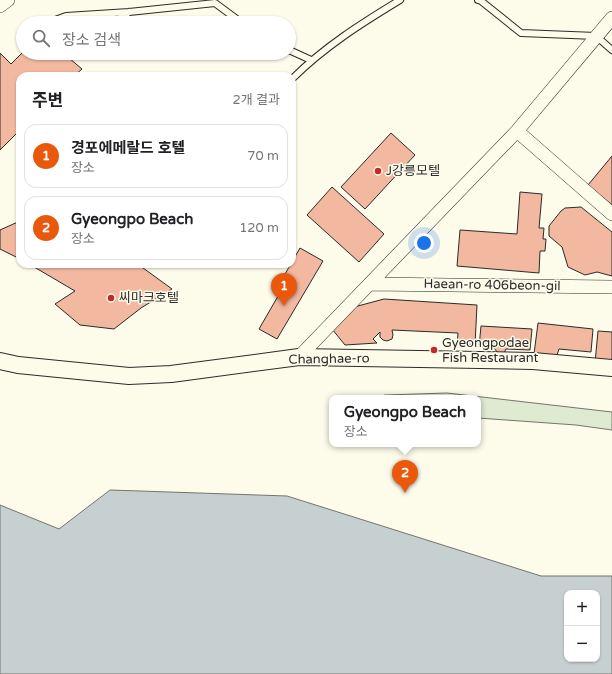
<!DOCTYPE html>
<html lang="ko">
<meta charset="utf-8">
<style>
body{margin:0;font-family:"Varela Round","Noto Sans KR",sans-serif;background:#f2f2f2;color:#202124}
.controls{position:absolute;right:12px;bottom:12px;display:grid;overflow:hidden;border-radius:8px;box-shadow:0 1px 3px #0004}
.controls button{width:36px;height:36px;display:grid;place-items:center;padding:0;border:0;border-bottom:1px solid #e0e0e0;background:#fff;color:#202124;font:20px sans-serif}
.you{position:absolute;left:424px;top:243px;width:14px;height:14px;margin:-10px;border:3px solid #fff;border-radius:50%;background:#1a73e8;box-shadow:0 0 0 6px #1a73e833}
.badge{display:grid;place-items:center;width:26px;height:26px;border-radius:50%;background:#ea580c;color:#fff;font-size:13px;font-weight:700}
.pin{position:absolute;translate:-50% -33px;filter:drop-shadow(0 1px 2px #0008)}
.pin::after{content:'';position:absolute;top:21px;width:14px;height:12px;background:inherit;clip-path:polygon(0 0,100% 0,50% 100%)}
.popup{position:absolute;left:329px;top:395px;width:152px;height:52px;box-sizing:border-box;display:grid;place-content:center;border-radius:8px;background:#fff;filter:drop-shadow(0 1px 3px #0005);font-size:13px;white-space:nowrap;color:#757577}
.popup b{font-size:15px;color:#202124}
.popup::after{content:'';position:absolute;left:50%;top:100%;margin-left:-8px;border:8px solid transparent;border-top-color:#fff}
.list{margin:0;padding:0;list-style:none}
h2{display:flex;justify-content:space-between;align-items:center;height:52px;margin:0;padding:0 16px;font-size:17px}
h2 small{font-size:13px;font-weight:400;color:#757577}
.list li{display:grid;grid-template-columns:26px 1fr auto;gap:12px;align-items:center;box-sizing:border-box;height:64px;margin:0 8px 8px;padding:0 8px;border:1px solid #e0e0e0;border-radius:12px}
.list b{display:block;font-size:15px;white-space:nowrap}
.list p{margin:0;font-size:13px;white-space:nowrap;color:#757577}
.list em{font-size:13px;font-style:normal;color:#757577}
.icon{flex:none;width:22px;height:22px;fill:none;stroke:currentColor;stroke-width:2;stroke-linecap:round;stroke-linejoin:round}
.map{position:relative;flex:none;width:612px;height:674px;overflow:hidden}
.search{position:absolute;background:#fff;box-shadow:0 1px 3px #0004;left:16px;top:16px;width:280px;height:44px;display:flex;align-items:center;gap:10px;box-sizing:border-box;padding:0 14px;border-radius:22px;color:#757577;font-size:15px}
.panel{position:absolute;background:#fff;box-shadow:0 1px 3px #0004;left:16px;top:72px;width:280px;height:196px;border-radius:12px}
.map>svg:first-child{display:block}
.green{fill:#deebd1;stroke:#74746e}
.water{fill:#c7d0d0;stroke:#74746e;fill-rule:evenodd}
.building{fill:#f2b8a0;stroke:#2b2b2b}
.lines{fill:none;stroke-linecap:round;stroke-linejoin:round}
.service-casing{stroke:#2b2b2b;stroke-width:8}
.minor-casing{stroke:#2b2b2b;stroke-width:14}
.tertiary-casing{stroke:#2b2b2b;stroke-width:18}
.service{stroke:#fdfbea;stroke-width:6}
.minor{stroke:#fdfbea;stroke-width:13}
.tertiary{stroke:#fdfbea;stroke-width:16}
.poi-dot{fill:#c62828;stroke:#fdfbea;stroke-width:1.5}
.labels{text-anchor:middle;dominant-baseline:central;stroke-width:3;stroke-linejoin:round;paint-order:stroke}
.poi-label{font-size:13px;fill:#2b2b2b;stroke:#fdfbea;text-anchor:start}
.street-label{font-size:13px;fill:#2b2b2b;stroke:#fdfbea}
</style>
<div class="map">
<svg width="612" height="674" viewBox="0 0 612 674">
<rect width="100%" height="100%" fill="#fdfbea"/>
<path class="green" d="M447,393L612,412V430L576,425L478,418V398H375L385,395Z"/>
<path class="water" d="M110,490L287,496L541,576H612V674H0V505L59,529ZM567,593H597V659H567Z"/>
<path class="building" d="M23,52V53H63L82,69L74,76H20V130L0,150V53L11,64Z
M391,133L415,155L365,209L341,187Z
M612,156V205L588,185Z
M332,187L384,234L359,262L307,215Z
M520,192L542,194L539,228H544L543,239H546L545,251H540L539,273L457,266L460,230L517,234Z
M581,207L612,232V276L597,272L585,275L568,267L562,247L549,236V226L561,211L565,208Z
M20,221V259L0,249V230Z
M300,248L323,261L277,339L259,329L285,284L281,281Z
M29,264H140L139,265L172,289L141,308L114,329L80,325L55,304L75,291Z
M384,299L477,305L475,345L457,344L458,333L392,330L393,335L392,339L387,341L383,340L380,337V332L373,339L377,343L345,345L332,329L354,307Z
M538,323L593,329L591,352L559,349L557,355L534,354Z
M481,326L532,329L530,350L506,349L504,353H498L494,348L479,347Z
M598,331L612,332V364L595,363Z"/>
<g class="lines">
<defs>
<path id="service" d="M478,0L481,1L521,33L596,36L612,50
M47,23L66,16L129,12L215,3L242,23
M114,23L129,12
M289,50L311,60
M292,79C324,47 362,23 400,0"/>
<path id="minor" d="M0,6L8,0
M517,131L612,214
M371,284L612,287
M299,357L517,131L612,18"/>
<path id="tertiary" d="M0,361L18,365L129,376L171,374L299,357L533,361L612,368"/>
</defs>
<use href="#service" class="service-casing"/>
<use href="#minor" class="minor-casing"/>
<use href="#tertiary" class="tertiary-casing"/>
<use href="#service" class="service"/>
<use href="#minor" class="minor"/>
<use href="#tertiary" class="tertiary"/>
</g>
<g class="poi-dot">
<circle cx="378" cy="171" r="4"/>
<circle cx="111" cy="298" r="4"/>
<circle cx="434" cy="350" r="4"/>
</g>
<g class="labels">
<g class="poi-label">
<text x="386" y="171">J강릉모텔</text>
<text x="119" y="298">씨마크호텔</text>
<text x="442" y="343">Gyeongpodae<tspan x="442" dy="15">Fish Restaurant</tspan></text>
</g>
<g class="street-label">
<text transform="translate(492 285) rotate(1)">Haean-ro 406beon-gil</text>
<text transform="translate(329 359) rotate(-1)">Changhae-ro</text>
</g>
</g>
</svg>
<div class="controls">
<button>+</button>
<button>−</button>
</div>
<div class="you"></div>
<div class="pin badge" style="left:284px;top:306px">1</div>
<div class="pin badge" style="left:405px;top:493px">2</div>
<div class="popup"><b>Gyeongpo Beach</b>장소</div>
<div class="search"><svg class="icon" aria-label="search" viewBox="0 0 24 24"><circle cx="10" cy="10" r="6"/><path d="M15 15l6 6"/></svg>장소 검색</div>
<section class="panel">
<h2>주변<small>2개 결과</small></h2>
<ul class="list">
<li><span class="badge">1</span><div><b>경포에메랄드 호텔</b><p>장소</p></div><em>70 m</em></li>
<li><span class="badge">2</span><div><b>Gyeongpo Beach</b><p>장소</p></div><em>120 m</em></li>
</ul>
</section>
</div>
